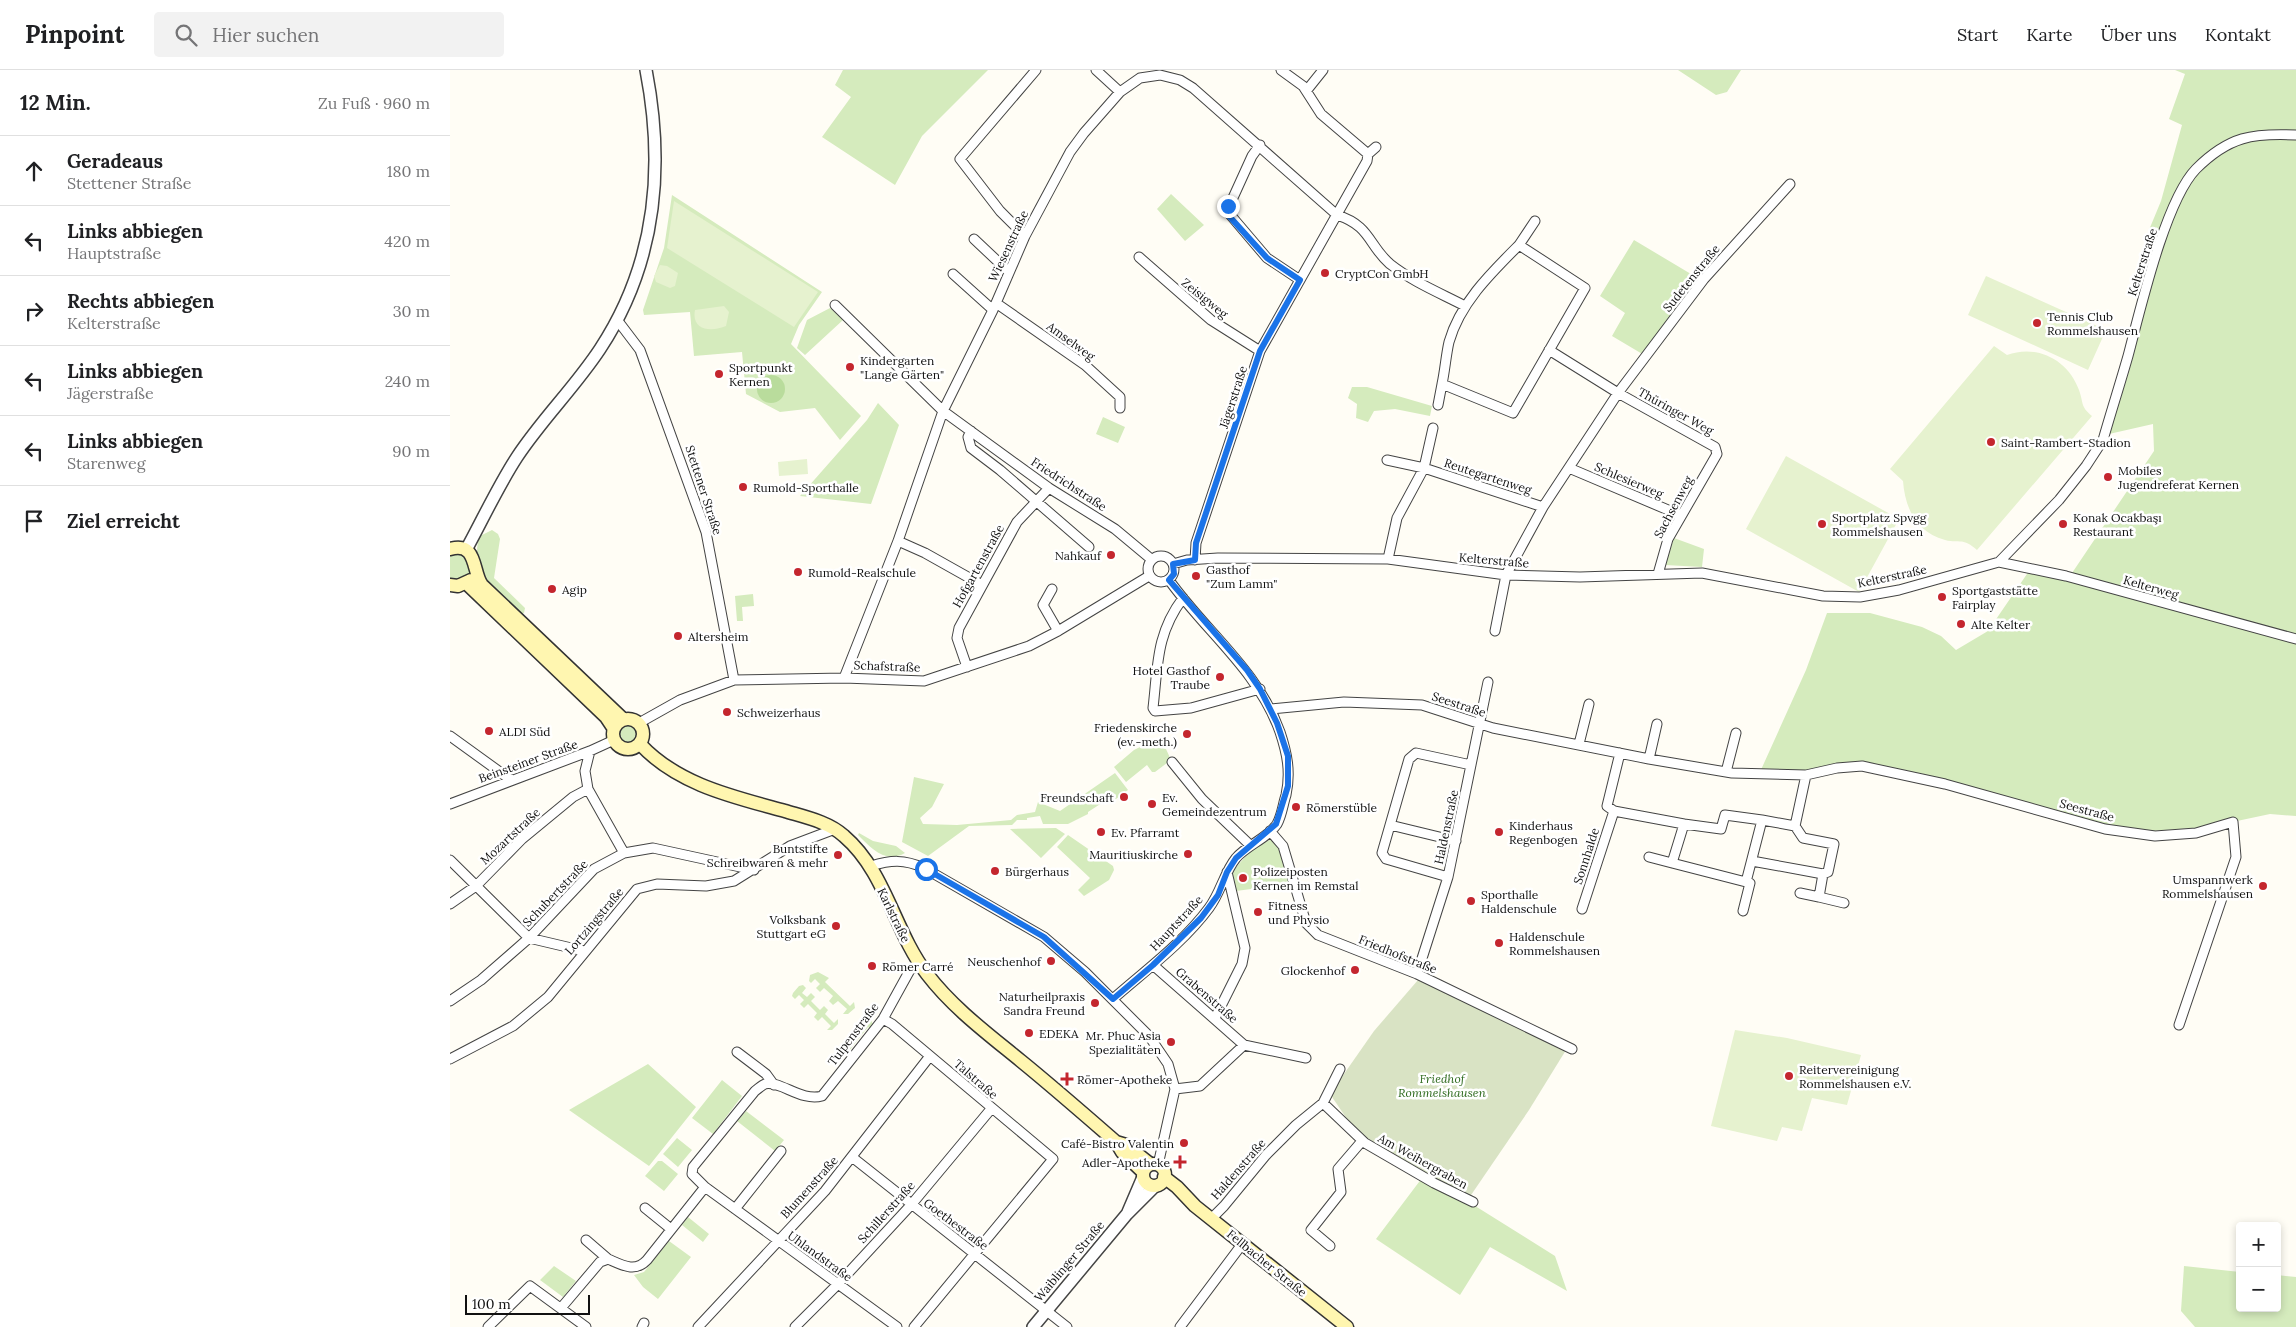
<!DOCTYPE html>
<html lang="de">
<meta charset="utf-8">
<style>
body{margin:0;font-family:Lora,serif;background:#f2f2f2;color:#202124}
.controls{position:absolute;right:15px;bottom:15px;display:grid;overflow:hidden;border-radius:5px;box-shadow:0 2px 8px #0003}
.controls button{width:45px;height:45px;display:grid;place-items:center;padding:0;border:0;border-bottom:1px solid #e0e0e0;background:#fff;color:#202124;font:25px sans-serif}
.scale{position:absolute;left:15px;bottom:12px;width:125px;box-sizing:border-box;padding-left:5px;border:2px solid #111;border-top:0;font-size:14px;line-height:18px;white-space:nowrap;color:#111;-webkit-text-stroke:4px #fff;paint-order:stroke}
.stop{position:absolute;width:15px;height:15px;margin:-11px;border:4px solid #1a73e8;border-radius:50%;background:#fff}
.stop.end{background:#1a73e8;border-color:#fff;box-shadow:0 1px 5px #0008}
.list{margin:0;padding:0;list-style:none}
h2{display:flex;justify-content:space-between;align-items:center;height:65px;margin:0;padding:0 20px;font-size:21px}
h2 small{font-size:16px;font-weight:400;color:#757577}
.list li{display:grid;grid-template-columns:32px 1fr auto;gap:15px;align-items:center;box-sizing:border-box;height:70px;padding:0 20px;border-top:1px solid #e0e0e0}
.list b{display:block;font-size:19px;white-space:nowrap}
.list p{margin:0;font-size:16px;white-space:nowrap;color:#757577}
.list em{font-size:16px;font-style:normal;color:#757577}
.icon{flex:none;width:28px;height:28px;fill:none;stroke:currentColor;stroke-width:2;stroke-linecap:round;stroke-linejoin:round}
.map{position:relative;flex:none;width:1846px;height:1257px;overflow:hidden}
header{display:flex;align-items:center;gap:30px;box-sizing:border-box;height:70px;padding:0 25px;background:#fff;border-bottom:1px solid #e0e0e0}
header strong{font-size:24px}
nav{display:flex;gap:28px;margin-inline-start:auto;font-size:18px}
.search{width:350px;height:45px;background:#f2f2f2;display:flex;align-items:center;gap:12px;box-sizing:border-box;padding:0 18px;border-radius:5px;color:#757577;font-size:19px}
main{display:flex}
aside{flex:1;background:#fff}
.map>svg:first-child{display:block}
.green{fill:#d5ebbd}
.forest{fill:#b9dc9c}
.cemetery{fill:#d9e3c4}
.pitch{fill:#e6f2cf}
.lines{fill:none;stroke-linecap:round;stroke-linejoin:round}
.minor-casing{stroke:#444;stroke-width:11}
.tertiary-casing{stroke:#444;stroke-width:14}
.secondary-casing{stroke:#333;stroke-width:15}
.minor{stroke:#fff;stroke-width:9}
.tertiary{stroke:#fff;stroke-width:11}
.secondary{stroke:#fff6b0;stroke-width:12}
.route{stroke:#1a73e8;stroke-width:6}
.poi-dot{fill:#c4262e;stroke:#fff;stroke-width:2}
.labels{text-anchor:middle;dominant-baseline:central;stroke-width:5;stroke-linejoin:round;paint-order:stroke}
.street-label{font-size:12px;fill:#111;stroke:#fff}
.poi-label{font-size:12px;fill:#111;stroke:#fff;text-anchor:start}
.park-label{font-size:12px;font-style:italic;fill:#2f6b1f;stroke:#fff}
</style>
<header>
<strong>Pinpoint</strong>
<div class="search"><svg class="icon" aria-label="search" viewBox="0 0 24 24"><circle cx="10" cy="10" r="6"/><path d="M15 15l6 6"/></svg>Hier suchen</div>
<nav><a>Start</a><a>Karte</a><a>Über uns</a><a>Kontakt</a></nav>
</header>
<main>
<aside>
<h2>12 Min.<small>Zu Fuß · 960 m</small></h2>
<ul class="list">
<li><svg class="icon" aria-label="ahead" viewBox="0 0 24 24"><path d="M12 20V5M6 11l6-6 6 6"/></svg><div><b>Geradeaus</b><p>Stettener Straße</p></div><em>180 m</em></li>
<li><svg class="icon" aria-label="left" viewBox="0 0 24 24"><path d="M17 20v-9H6M10 6l-5 5 5 5"/></svg><div><b>Links abbiegen</b><p>Hauptstraße</p></div><em>420 m</em></li>
<li><svg class="icon" aria-label="right" viewBox="0 0 24 24"><path d="M7 20v-9h11M14 6l5 5-5 5"/></svg><div><b>Rechts abbiegen</b><p>Kelterstraße</p></div><em>30 m</em></li>
<li><svg class="icon" aria-label="left" viewBox="0 0 24 24"><path d="M17 20v-9H6M10 6l-5 5 5 5"/></svg><div><b>Links abbiegen</b><p>Jägerstraße</p></div><em>240 m</em></li>
<li><svg class="icon" aria-label="left" viewBox="0 0 24 24"><path d="M17 20v-9H6M10 6l-5 5 5 5"/></svg><div><b>Links abbiegen</b><p>Starenweg</p></div><em>90 m</em></li>
<li><svg class="icon" aria-label="arrive" viewBox="0 0 24 24"><path d="M6 21V4h12l-3 4 3 4H6"/></svg><div><b>Ziel erreicht</b></div></li>
</ul>
</aside>
<div class="map">
<svg width="1846" height="1257" viewBox="0 0 1846 1257">
<rect width="100%" height="100%" fill="#fffdf5"/>
<path class="green" d="M393,0H538L472,66L445,115L372,67L401,27L385,15Z
M1228,0H1291L1277,22L1266,25Z
M1725,0H1846V61H1815L1795,63L1773,73L1743,97L1707,171L1699,160L1711,131L1732,55L1719,49L1735,4Z
M1815,68L1846,69V746L1820,744L1787,751L1785,747L1745,758L1702,761L1654,755L1412,693L1356,701L1310,702L1356,600L1377,543H1420L1472,557L1491,566L1506,580L1538,561L1579,501L1618,509L1704,381L1703,354L1659,364C1667,339 1676,313 1683,287C1696,236 1716,138 1751,99C1767,80 1792,71 1815,68Z
M721,124L754,155L735,171L707,139Z
M222,125L372,222L349,255L341,274L411,346L390,370L365,338L330,342L296,324L292,282L244,286L240,242L194,245L193,240L214,178Z
M1184,170L1251,210L1194,285L1162,266L1175,243L1150,226Z
M380,238L393,250L355,285L347,278L357,250Z
M902,317H917L982,336L980,346L945,339L924,341L918,352L906,348L907,334L898,328Z
M428,333L449,355L421,434L350,426L417,350Z
M653,347L675,357L668,373L646,364Z
M42,460L48,464L50,469L44,508L75,538L74,543L71,544C49,524 17,500 30,466Z
M1224,468L1254,479L1252,497L1215,495Z
M0,483L15,484L21,501L15,509L0,510Z
M303,524L304,536L292,537L293,551H287L285,526Z
M168 664a10 10 0 1 1 20 0a10 10 0 1 1-20 0Z
M698,673L716,679L721,690L705,702H702L697,695L676,712L664,697L684,680Z
M665,703L678,720L662,732L658,729L638,742V744L618,754H593L590,746L577,748V750H567L562,755L519,756L478,786L452,772L464,707L494,714L482,737L470,748L473,754L507,755L561,750L567,745L585,742L588,732L610,741Z
M606,758L615,764L591,788L560,759Z
M409,763L423,771L446,776L455,783C435,794 421,778 408,765Z
M618,765L663,796L664,800L659,810L634,826L628,820L640,808L607,777Z
M822,769L830,778L839,814L786,821L781,803L803,778Z
M368,902L379,908L375,912L400,936L404,932L405,938L398,944H393L397,939L388,931L383,935L379,931L383,926L374,918L370,922L366,918L370,914L365,909L361,913L359,911L360,905Z
M353,915L356,918L352,923L357,927L361,923L365,927L361,931L370,940L374,936L378,940L375,944L384,953L388,949V954L382,960H377L381,956L372,947L368,951L364,947L367,943L358,934L354,938L350,934L354,930L349,925L345,929L342,926L343,923L349,916Z
M419,946L423,954L421,959L418,957L394,987L386,979Z
M198,994L246,1037L199,1096L119,1040Z
M272,1010L292,1026L263,1064L242,1048Z
M296,1041L334,1070L325,1081L287,1051Z
M227,1068L242,1080L228,1097L213,1084Z
M208,1091H212L228,1104L214,1121L195,1106Z
M972,1108L1022,1134L1105,1186L1117,1221L1040,1177L1010,1225L926,1169Z
M238,1147L259,1164L253,1172L232,1155Z
M219,1171L241,1187L208,1229L193,1217L184,1205L194,1202Z
M104,1196L126,1211L113,1227L90,1210Z
M1734,1196L1790,1202V1238H1827V1205L1846,1207V1257H1745L1731,1241Z"/>
<path class="forest" d="M307 319a14 14 0 1 1 28 0a14 14 0 1 1-28 0Z"/>
<path class="cemetery" d="M968,910L1116,980L1079,1040L1019,1128L917,1068L897,1049L880,1024L924,961Z"/>
<path class="pitch" d="M224,131L368,222L344,257L217,178Z
M210,195L217,196L228,203L225,216L220,218L206,212L204,206Z
M1536,206L1656,260L1638,300L1518,245Z
M274,236L279,242L276,256C262,262 241,261 245,240Z
M1544,276L1557,285C1586,274 1618,289 1629,320C1634,334 1630,336 1642,346L1527,480C1512,467 1511,474 1495,470C1466,462 1455,438 1453,411L1440,399Z
M1336,386L1449,449L1409,522L1296,459Z
M357,389L358,404L329,406L328,392Z
M1285,960L1337,968L1411,985L1397,1035L1362,1028L1352,1061L1332,1057L1327,1071L1261,1056Z"/>
<g class="lines">
<defs>
<path id="minor" d="M646,0L670,22
M831,0L853,16L871,44L918,84
M857,20L873,0
M810,75L802,86L777,141L817,188L850,210
M575,166L550,141L510,89L586,0
M524,169L559,202
M1069,175L1135,218L1063,343L992,314C995,300 996,285 999,272C1010,233 1041,203 1069,175Z
M1069,175L1085,151
M689,187L761,250L810,281
M503,204L543,240
M546,233L635,295L670,327V338
M385,235L493,341L599,418L665,459L701,489
M168,251L190,280L256,462L284,610
M1099,280L1168,323L1265,377L1267,384L1218,469L1208,504
M988,335L992,314
M521,361L518,367L521,378L550,400L639,477
M937,390L974,398L1093,437
M1119,398L1230,445
M448,471L475,483L532,515
M698 499a13 13 0 1 1 26 0a13 13 0 1 1-26 0Z
M938,489L947,448L974,398L983,358
M745,490L746,473L810,281L917,91L918,84L926,77
M1549,492L1616,506L1846,569
M723,494L737,490L768,488L938,489L1056,505L1130,507L1252,503L1373,526L1410,527L1449,520L1549,492L1609,430L1636,396L1653,370C1661,342 1670,314 1678,286C1690,241 1715,131 1746,99C1779,66 1803,63 1846,65
M602,519L593,535L608,561
M733,528C706,564 708,595 703,638L705,641L741,638L810,619
M1045,561L1056,505L1093,437L1168,323L1254,209L1340,114
M517,597L507,568L509,558L567,452L599,418
M394,608L448,471L493,341L543,240L575,166L620,82L634,63L670,22L690,8L710,5L730,10L743,18L887,145C921,156 918,175 940,194C963,212 990,223 1015,236
M821,639L894,632L972,635L1043,658L1199,689L1282,703L1356,705L1387,698L1412,696L1495,714L1655,759L1705,766L1746,763L1783,752L1786,787L1729,955
M189,653L230,630L284,610L394,608L474,611L579,576L608,561L699,506
M0,666L61,710
M1129,674L1139,634
M140,681L135,701L138,719L174,783
M1199,689L1207,654
M722,692L752,729L800,775
M1276,702L1286,663
M0,734L140,681L164,670
M1164,741L1234,754L1222,793L1296,812L1312,750L1345,756L1356,705
M1234,754L1271,759L1275,745L1312,750
M940,755L1006,771
M1345,756L1353,768L1384,774L1378,802L1373,804L1369,827L1394,833
M820,761L833,776L856,853L868,865L967,904L1122,979
M1199,787L1222,793
M0,790L79,868L134,881
M1302,791L1373,804
M421,796C441,790 454,789 474,798L594,867L635,902L699,966L718,994L725,1019L708,1095
M998,807L936,789L932,783L959,689L966,683L1021,695
M1350,823L1369,827
M0,834L26,816L72,769L123,727L138,719
M1132,839L1164,741L1157,736L1170,683
M1293,841L1300,813L1296,812
M703,895L794,975
M967,904L998,807L1038,612
M663,929C696,900 733,873 759,838C771,822 774,803 786,788C797,775 818,768 827,754C832,745 833,734 836,725C841,702 837,683 830,662C808,600 756,562 719,510
M0,931L31,910L79,868L144,799L174,783L203,778L304,800
M765,948L792,894L795,878L777,802
M433,949L442,954L603,1089L464,1257
M287,982L316,1004L324,1015
M0,989L63,956L98,927L187,819L207,814L256,816L284,811L340,776L385,759
M725,1019L750,1016L794,975L856,988
M873,1033L915,1073L984,1113L1023,1132
M402,1087L617,1257
M255,1117L447,1257
M195,1138L221,1159
M285,1139L331,1081
M761,1149L774,1136L816,1085L846,1055L873,1033L890,999
M136,1170L158,1189
M880,1176L861,1160L891,1122L888,1099L912,1071
M111,1238L150,1192L158,1189C172,1195 185,1203 197,1190L255,1117L242,1104L243,1097L305,1021C308,1019 312,1015 315,1014C330,1010 351,1032 372,1026L433,949L460,900L470,894
M38,1257L80,1216L136,1257
M192,1257L194,1253
M248,1257L375,1121L480,986
M345,1257L388,1214L461,1135L541,1039
M730,1257L793,1173"/>
<path id="tertiary" d="M16,480C33,449 48,416 67,387C92,349 125,317 150,279C206,194 215,98 196,0
M678,1142L693,1107
M583,1257L677,1144L705,1116"/>
<path id="secondary" d="M0,479C28,471 22,502 32,515L173,649
M16,513L156,647L164,659
M0,515L8,516L21,510
M163 664a15 15 0 1 1 30 0a15 15 0 1 1-30 0Z
M190,674C228,715 284,727 335,741C355,747 379,752 394,766C436,802 444,861 477,904C503,938 538,964 571,991C603,1017 635,1045 666,1072L672,1082L693,1102
M666,1072L676,1075L700,1094
M693 1105a11 11 0 1 1 22 0a11 11 0 1 1-22 0Z
M714,1107L727,1117L745,1136L897,1257"/>
</defs>
<use href="#minor" class="minor-casing"/>
<use href="#tertiary" class="tertiary-casing"/>
<use href="#secondary" class="secondary-casing"/>
<use href="#minor" class="minor"/>
<use href="#tertiary" class="tertiary"/>
<use href="#secondary" class="secondary"/>
</g>
<g class="lines">
<path class="route" d="M476,799L594,867L663,929L703,895L751,848L768,825L777,802L786,788L826,754L838,716V686L827,653L810,619L797,600L719,510L724,504L723,494L745,490L746,473L810,281L850,210L817,188L779,146L777,141L778,136"/>
</g>
<g class="poi-dot">
<circle cx="875" cy="203" r="5"/>
<circle cx="1587" cy="253" r="5"/>
<circle cx="400" cy="297" r="5"/>
<circle cx="269" cy="304" r="5"/>
<circle cx="1541" cy="372" r="5"/>
<circle cx="1658" cy="407" r="5"/>
<circle cx="293" cy="417" r="5"/>
<circle cx="1372" cy="454" r="5"/>
<circle cx="1613" cy="454" r="5"/>
<circle cx="661" cy="485" r="5"/>
<circle cx="348" cy="502" r="5"/>
<circle cx="746" cy="506" r="5"/>
<circle cx="102" cy="519" r="5"/>
<circle cx="1492" cy="527" r="5"/>
<circle cx="1511" cy="554" r="5"/>
<circle cx="228" cy="566" r="5"/>
<circle cx="770" cy="607" r="5"/>
<circle cx="277" cy="642" r="5"/>
<circle cx="39" cy="661" r="5"/>
<circle cx="737" cy="664" r="5"/>
<circle cx="674" cy="727" r="5"/>
<circle cx="702" cy="734" r="5"/>
<circle cx="846" cy="737" r="5"/>
<circle cx="651" cy="762" r="5"/>
<circle cx="1049" cy="762" r="5"/>
<circle cx="738" cy="784" r="5"/>
<circle cx="388" cy="785" r="5"/>
<circle cx="545" cy="801" r="5"/>
<circle cx="793" cy="808" r="5"/>
<circle cx="1813" cy="816" r="5"/>
<circle cx="1021" cy="831" r="5"/>
<circle cx="808" cy="842" r="5"/>
<circle cx="386" cy="856" r="5"/>
<circle cx="1049" cy="873" r="5"/>
<circle cx="601" cy="891" r="5"/>
<circle cx="422" cy="896" r="5"/>
<circle cx="905" cy="900" r="5"/>
<circle cx="645" cy="933" r="5"/>
<circle cx="579" cy="963" r="5"/>
<circle cx="721" cy="972" r="5"/>
<circle cx="1339" cy="1006" r="5"/>
<path d="M614.5 1001.5h5v5h5v5h-5v5h-5v-5h-5v-5h5z"/>
<circle cx="734" cy="1073" r="5"/>
<path d="M727.5 1084.5h5v5h5v5h-5v5h-5v-5h-5v-5h5z"/>
</g>
<g class="labels">
<g class="street-label">
<text transform="translate(558 176) rotate(-65)">Wiesenstraße</text>
<text transform="translate(1692 192) rotate(-72)">Kelterstraße</text>
<text transform="translate(1241 208) rotate(-51)">Sudetenstraße</text>
<text transform="translate(755 228) rotate(39)">Zeisigweg</text>
<text transform="translate(621 271) rotate(36)">Amselweg</text>
<text transform="translate(783 327) rotate(-72)">Jägerstraße</text>
<text transform="translate(1226 341) rotate(29)">Thüringer Weg</text>
<text transform="translate(1038 406) rotate(18)">Reutegartenweg</text>
<text transform="translate(1179 410) rotate(23)">Schlesierweg</text>
<text transform="translate(619 414) rotate(33)">Friedrichstraße</text>
<text transform="translate(254 420) rotate(72)">Stettener Straße</text>
<text transform="translate(1223 437) rotate(-62)">Sachsenweg</text>
<text transform="translate(1044 490) rotate(5)">Kelterstraße</text>
<text transform="translate(528 496) rotate(-61)">Hofgartenstraße</text>
<text transform="translate(1442 506) rotate(-12)">Kelterstraße</text>
<text transform="translate(1701 517) rotate(16)">Kelterweg</text>
<text transform="translate(437 596) rotate(2)">Schafstraße</text>
<text transform="translate(1009 634) rotate(18)">Seestraße</text>
<text transform="translate(78 691) rotate(-20)">Beinsteiner Straße</text>
<text transform="translate(1637 740) rotate(15)">Seestraße</text>
<text transform="translate(996 757) rotate(-78)">Haldenstraße</text>
<text transform="translate(60 766) rotate(-43)">Mozartstraße</text>
<text transform="translate(1136 786) rotate(-72)">Sonnhalde</text>
<text transform="translate(105 823) rotate(-46)">Schubertstraße</text>
<text transform="translate(444 845) rotate(64)">Karlstraße</text>
<text transform="translate(144 851) rotate(-50)">Lortzingstraße</text>
<text transform="translate(726 853) rotate(-47)">Hauptstraße</text>
<text transform="translate(948 884) rotate(22)">Friedhofstraße</text>
<text transform="translate(757 925) rotate(41)">Grabenstraße</text>
<text transform="translate(403 964) rotate(-53)">Tulpenstraße</text>
<text transform="translate(526 1009) rotate(41)">Talstraße</text>
<text transform="translate(973 1091) rotate(29)">Am Weihergraben</text>
<text transform="translate(788 1099) rotate(-49)">Haldenstraße</text>
<text transform="translate(359 1117) rotate(-48)">Blumenstraße</text>
<text transform="translate(436 1142) rotate(-48)">Schillerstraße</text>
<text transform="translate(506 1154) rotate(37)">Goethestraße</text>
<text transform="translate(370 1186) rotate(36)">Uhlandstraße</text>
<text transform="translate(619 1191) rotate(-50)">Waiblinger Straße</text>
<text transform="translate(817 1193) rotate(39)">Fellbacher Straße</text>
</g>
<g class="poi-label">
<text x="885" y="203">CryptCon GmbH</text>
<text x="1597" y="246">Tennis Club<tspan x="1597" dy="14">Rommelshausen</tspan></text>
<text x="410" y="290">Kindergarten<tspan x="410" dy="14">"Lange Gärten"</tspan></text>
<text x="279" y="297">Sportpunkt<tspan x="279" dy="14">Kernen</tspan></text>
<text x="1551" y="372">Saint-Rambert-Stadion</text>
<text x="1668" y="400">Mobiles<tspan x="1668" dy="14">Jugendreferat Kernen</tspan></text>
<text x="303" y="417">Rumold-Sporthalle</text>
<text x="1382" y="447">Sportplatz Spvgg<tspan x="1382" dy="14">Rommelshausen</tspan></text>
<text x="1623" y="447">Konak Ocakbaşı<tspan x="1623" dy="14">Restaurant</tspan></text>
<text x="651" y="485" text-anchor="end">Nahkauf</text>
<text x="756" y="499">Gasthof<tspan x="756" dy="14">"Zum Lamm"</tspan></text>
<text x="358" y="502">Rumold-Realschule</text>
<text x="112" y="519">Agip</text>
<text x="1502" y="520">Sportgaststätte<tspan x="1502" dy="14">Fairplay</tspan></text>
<text x="1521" y="554">Alte Kelter</text>
<text x="238" y="566">Altersheim</text>
<text x="760" y="600" text-anchor="end">Hotel Gasthof<tspan x="760" dy="14">Traube</tspan></text>
<text x="287" y="642">Schweizerhaus</text>
<text x="727" y="657" text-anchor="end">Friedenskirche<tspan x="727" dy="14">(ev.-meth.)</tspan></text>
<text x="49" y="661">ALDI Süd</text>
<text x="664" y="727" text-anchor="end">Freundschaft</text>
<text x="712" y="727">Ev.<tspan x="712" dy="14">Gemeindezentrum</tspan></text>
<text x="856" y="737">Römerstüble</text>
<text x="1059" y="755">Kinderhaus<tspan x="1059" dy="14">Regenbogen</tspan></text>
<text x="661" y="762">Ev. Pfarramt</text>
<text x="378" y="778" text-anchor="end">Buntstifte<tspan x="378" dy="14">Schreibwaren &amp; mehr</tspan></text>
<text x="728" y="784" text-anchor="end">Mauritiuskirche</text>
<text x="555" y="801">Bürgerhaus</text>
<text x="803" y="801">Polizeiposten<tspan x="803" dy="14">Kernen im Remstal</tspan></text>
<text x="1803" y="809" text-anchor="end">Umspannwerk<tspan x="1803" dy="14">Rommelshausen</tspan></text>
<text x="1031" y="824">Sporthalle<tspan x="1031" dy="14">Haldenschule</tspan></text>
<text x="818" y="835">Fitness<tspan x="818" dy="14">und Physio</tspan></text>
<text x="376" y="849" text-anchor="end">Volksbank<tspan x="376" dy="14">Stuttgart eG</tspan></text>
<text x="1059" y="866">Haldenschule<tspan x="1059" dy="14">Rommelshausen</tspan></text>
<text x="591" y="891" text-anchor="end">Neuschenhof</text>
<text x="432" y="896">Römer Carré</text>
<text x="895" y="900" text-anchor="end">Glockenhof</text>
<text x="635" y="926" text-anchor="end">Naturheilpraxis<tspan x="635" dy="14">Sandra Freund</tspan></text>
<text x="589" y="963">EDEKA</text>
<text x="711" y="965" text-anchor="end">Mr. Phuc Asia<tspan x="711" dy="14">Spezialitäten</tspan></text>
<text x="1349" y="999">Reitervereinigung<tspan x="1349" dy="14">Rommelshausen e.V.</tspan></text>
<text x="627" y="1009">Römer-Apotheke</text>
<text x="724" y="1073" text-anchor="end">Café-Bistro Valentin</text>
<text x="720" y="1092" text-anchor="end">Adler-Apotheke</text>
</g>
<g class="park-label">
<text x="992" y="1008">Friedhof<tspan x="992" dy="14">Rommelshausen</tspan></text>
</g>
</g>
</svg>
<div class="controls">
<button>+</button>
<button>−</button>
</div>
<div class="scale">100 m</div>
<div class="stop" style="left:476px;top:799px"></div>
<div class="stop end" style="left:778px;top:136px"></div>
</div>
</main>
